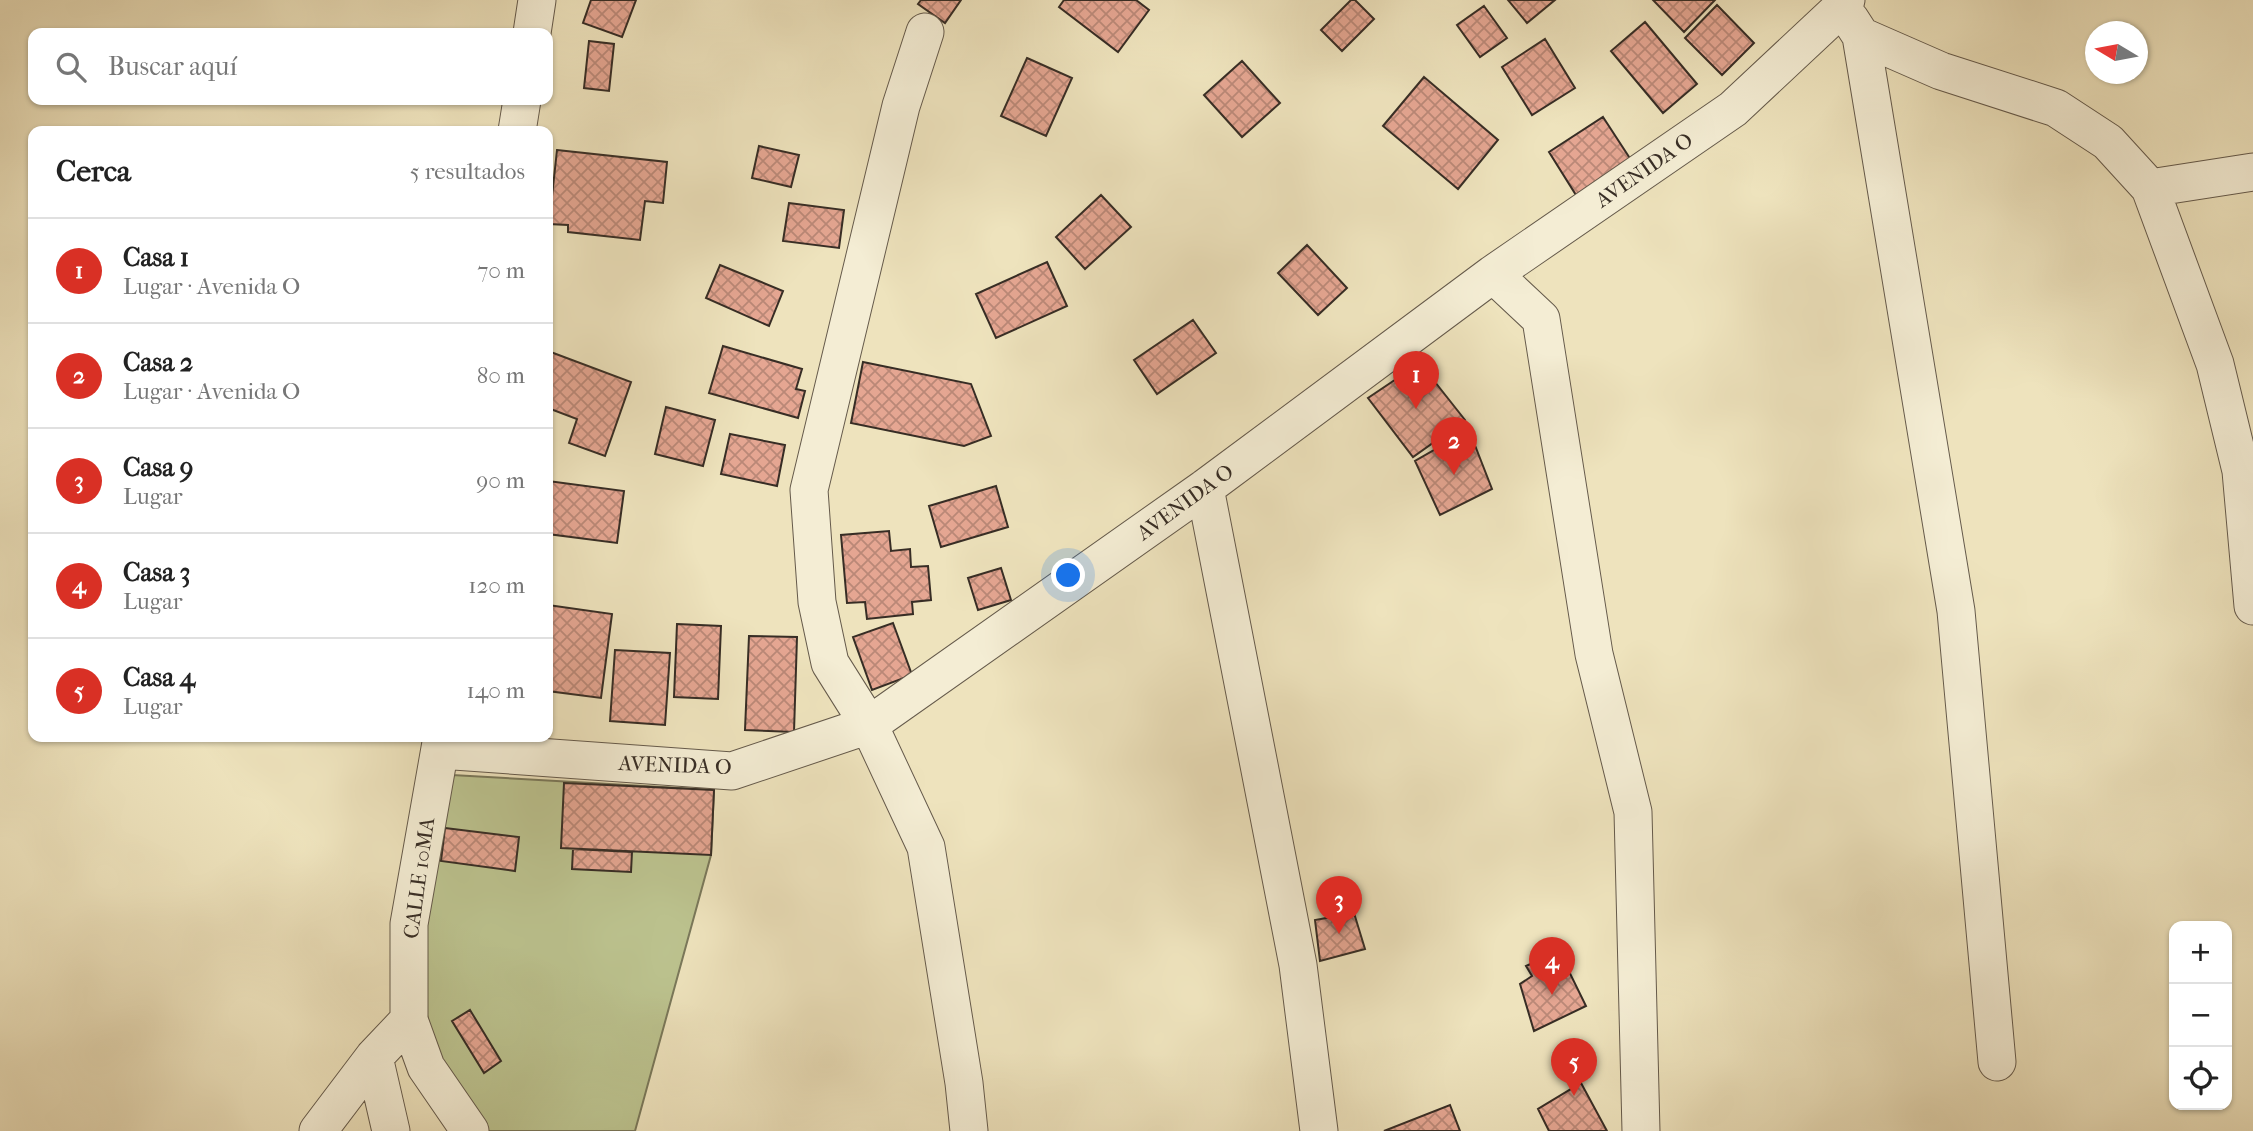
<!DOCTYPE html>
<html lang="es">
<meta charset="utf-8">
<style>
body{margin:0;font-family:"IM FELL French Canon",serif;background:#f2f2f2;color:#222}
.controls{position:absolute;right:21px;bottom:21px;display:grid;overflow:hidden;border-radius:14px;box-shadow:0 2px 5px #0004}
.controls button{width:63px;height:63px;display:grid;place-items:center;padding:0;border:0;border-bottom:2px solid #e0e0e0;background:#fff;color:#222;font:35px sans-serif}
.compass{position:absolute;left:2085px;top:21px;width:63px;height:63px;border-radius:50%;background:#fff;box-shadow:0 2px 5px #0004;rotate:280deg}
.you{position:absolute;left:1069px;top:576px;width:24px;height:24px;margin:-18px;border:5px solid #fff;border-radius:50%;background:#1a73e8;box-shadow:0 0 0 10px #1a73e833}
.badge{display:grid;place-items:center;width:46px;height:46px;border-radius:50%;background:#d93025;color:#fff;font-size:23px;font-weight:700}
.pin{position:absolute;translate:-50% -58px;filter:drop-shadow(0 2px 4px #0008)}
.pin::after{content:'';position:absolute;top:37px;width:24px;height:21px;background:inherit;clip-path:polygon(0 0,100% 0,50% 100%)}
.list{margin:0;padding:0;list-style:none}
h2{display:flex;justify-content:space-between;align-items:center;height:91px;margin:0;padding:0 28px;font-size:30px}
h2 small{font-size:23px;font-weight:400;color:#767676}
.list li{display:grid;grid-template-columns:46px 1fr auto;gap:21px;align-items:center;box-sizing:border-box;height:105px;padding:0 28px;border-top:2px solid #e0e0e0}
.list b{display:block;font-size:26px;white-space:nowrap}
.list p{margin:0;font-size:23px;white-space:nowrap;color:#767676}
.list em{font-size:23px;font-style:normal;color:#767676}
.icon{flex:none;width:38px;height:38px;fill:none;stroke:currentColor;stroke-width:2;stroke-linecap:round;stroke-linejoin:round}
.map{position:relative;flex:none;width:2253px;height:1131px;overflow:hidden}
.search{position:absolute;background:#fff;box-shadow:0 2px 5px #0004;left:28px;top:28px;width:525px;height:77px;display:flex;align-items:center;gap:18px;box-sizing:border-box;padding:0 24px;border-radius:14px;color:#767676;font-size:26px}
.panel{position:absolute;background:#fff;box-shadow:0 2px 5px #0004;left:28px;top:126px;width:525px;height:616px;border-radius:14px}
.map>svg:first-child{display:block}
.pitch{fill:#bcc38f;stroke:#7a785a;stroke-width:2}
.building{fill:url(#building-cross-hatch);stroke:#372d25;stroke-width:2}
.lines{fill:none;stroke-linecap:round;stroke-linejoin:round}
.minor-casing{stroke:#655a4b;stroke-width:39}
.minor{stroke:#f4edd4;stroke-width:37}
.labels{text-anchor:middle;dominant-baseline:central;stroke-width:6;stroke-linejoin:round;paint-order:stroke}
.street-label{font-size:21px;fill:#372d25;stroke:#f4edd4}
</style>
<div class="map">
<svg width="2253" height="1131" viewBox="0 0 2253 1131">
<defs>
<pattern id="building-cross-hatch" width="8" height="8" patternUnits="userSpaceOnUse" patternTransform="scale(1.75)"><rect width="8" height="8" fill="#e5a692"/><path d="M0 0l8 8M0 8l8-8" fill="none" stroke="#ba8877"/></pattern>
</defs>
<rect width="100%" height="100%" fill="#eee3bd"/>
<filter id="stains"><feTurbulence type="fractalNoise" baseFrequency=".00286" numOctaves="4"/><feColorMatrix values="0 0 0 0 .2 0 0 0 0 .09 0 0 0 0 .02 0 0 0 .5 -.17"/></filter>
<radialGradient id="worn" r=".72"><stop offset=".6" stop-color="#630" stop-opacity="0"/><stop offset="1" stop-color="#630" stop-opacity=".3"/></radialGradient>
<path class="pitch" d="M452,775L714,790L711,855L635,1131H484L460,1095L434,1043L421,991V940Z"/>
<path class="building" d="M591,0H636L622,37L583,23Z
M921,0H961L945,23L918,4Z
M1064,0H1136L1149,10L1118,52L1059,7Z
M1351,0H1355L1374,19L1342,51L1321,30Z
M1508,0H1555L1527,23Z
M1653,0H1715L1684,32Z
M1717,5L1754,43L1722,75L1685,38Z
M1484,6L1507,38L1480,57L1457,25Z
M1645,22L1697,84L1663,113L1611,51Z
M1545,39L1575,88L1532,115L1502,67Z
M589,41L614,44L609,91L584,88Z
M1027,58L1072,78L1046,136L1001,116Z
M1242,61L1280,103L1242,137L1204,95Z
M1424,77L1498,140L1458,189L1383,126Z
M1603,117L1631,160L1576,195L1549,152Z
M759,146L799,155L791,187L752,178Z
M557,150L667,162L663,203L645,201L640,240L568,232V225L549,224Z
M1101,195L1131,227L1085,269L1056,237Z
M789,203L844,210L839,248L783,241Z
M1307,245L1347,288L1318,315L1278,273Z
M1047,262L1067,306L996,338L976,294Z
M720,265L783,291L769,326L706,298Z
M1193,320L1216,353L1157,394L1134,360Z
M723,346L802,369L796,389L805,391L798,418L709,393Z
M548,351L631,382L605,456L569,443L577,419L548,408Z
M863,362L971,384L991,436L964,446L851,423Z
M1420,363L1465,420L1413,457L1368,398Z
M666,407L715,420L703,466L655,454Z
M1469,430L1492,489L1440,515L1415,461Z
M730,434L785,445L777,486L721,474Z
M548,481L624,491L617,543L548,534Z
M996,486L1008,527L941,547L929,506Z
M889,531L891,551L910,549L911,567L928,566L931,600L912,602L913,614L867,619L865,602L847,603L841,535Z
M1001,568L1011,600L978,610L968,578Z
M548,605L612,614L601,698L548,691Z
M893,623L912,675L872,690L853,637Z
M677,624L721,626L718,699L674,697Z
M749,636L797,637L794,732L745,730Z
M615,650L670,653L665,725L610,721Z
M564,783L714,790L711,855L561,848Z
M445,828L519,837L515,871L441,861Z
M573,849L632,852L631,872L572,869Z
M1354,913L1365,949L1320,961L1315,920Z
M1559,951L1586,1006L1534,1031L1520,984L1532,976L1526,966Z
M470,1010L501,1061L484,1073L452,1021Z
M1581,1083L1607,1131H1549L1538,1109Z
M1450,1105L1460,1131H1384Z"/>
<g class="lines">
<defs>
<path id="minor" d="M1850,19L1861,36L1941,71L2056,108L2108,142L2150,188L2215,364L2241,471L2253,606
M925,32L901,106L809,490L817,602L830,663L869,725L926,847L964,1083L969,1131
M532,33L537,0
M1861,36L1956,611L1997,1062
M517,131L522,100
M2150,188L2253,172
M1493,274L1541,319L1594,654L1633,812L1641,1131
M1205,488L1298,965L1319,1131
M442,737L409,924V1020L426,1067L470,1131
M440,750L732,771L869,725L1205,488L1493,274L1733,109L1842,7L1846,0
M374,1057L391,1131
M318,1131L374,1057L409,1020"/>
</defs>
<use href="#minor" class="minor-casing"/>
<use href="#minor" class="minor"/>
</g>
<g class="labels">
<g class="street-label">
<text transform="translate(1644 170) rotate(-35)">AVENIDA O</text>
<text transform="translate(1185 502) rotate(-36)">AVENIDA O</text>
<text transform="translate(675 765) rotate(2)">AVENIDA O</text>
<text transform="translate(419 878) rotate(-82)">CALLE 10MA</text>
</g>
</g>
<rect width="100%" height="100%" filter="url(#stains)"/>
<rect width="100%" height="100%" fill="url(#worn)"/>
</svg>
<div class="controls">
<button>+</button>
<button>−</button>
<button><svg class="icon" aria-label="locate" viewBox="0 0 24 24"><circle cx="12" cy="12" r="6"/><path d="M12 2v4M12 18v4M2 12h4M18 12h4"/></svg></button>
</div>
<svg class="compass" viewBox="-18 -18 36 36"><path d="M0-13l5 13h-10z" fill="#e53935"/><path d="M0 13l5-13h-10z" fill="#767676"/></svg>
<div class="you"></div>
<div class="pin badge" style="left:1416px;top:409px">1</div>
<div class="pin badge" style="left:1454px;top:475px">2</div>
<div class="pin badge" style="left:1339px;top:934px">3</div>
<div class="pin badge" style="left:1552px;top:995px">4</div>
<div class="pin badge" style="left:1574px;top:1096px">5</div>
<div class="search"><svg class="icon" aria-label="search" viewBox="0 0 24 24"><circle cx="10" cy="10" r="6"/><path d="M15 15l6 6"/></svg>Buscar aquí</div>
<section class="panel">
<h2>Cerca<small>5 resultados</small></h2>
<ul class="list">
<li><span class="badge">1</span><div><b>Casa 1</b><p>Lugar · Avenida O</p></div><em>70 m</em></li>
<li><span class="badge">2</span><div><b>Casa 2</b><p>Lugar · Avenida O</p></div><em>80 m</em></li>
<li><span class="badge">3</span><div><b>Casa 9</b><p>Lugar</p></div><em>90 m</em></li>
<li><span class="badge">4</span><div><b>Casa 3</b><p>Lugar</p></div><em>120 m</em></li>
<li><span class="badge">5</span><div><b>Casa 4</b><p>Lugar</p></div><em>140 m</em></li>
</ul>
</section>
</div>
